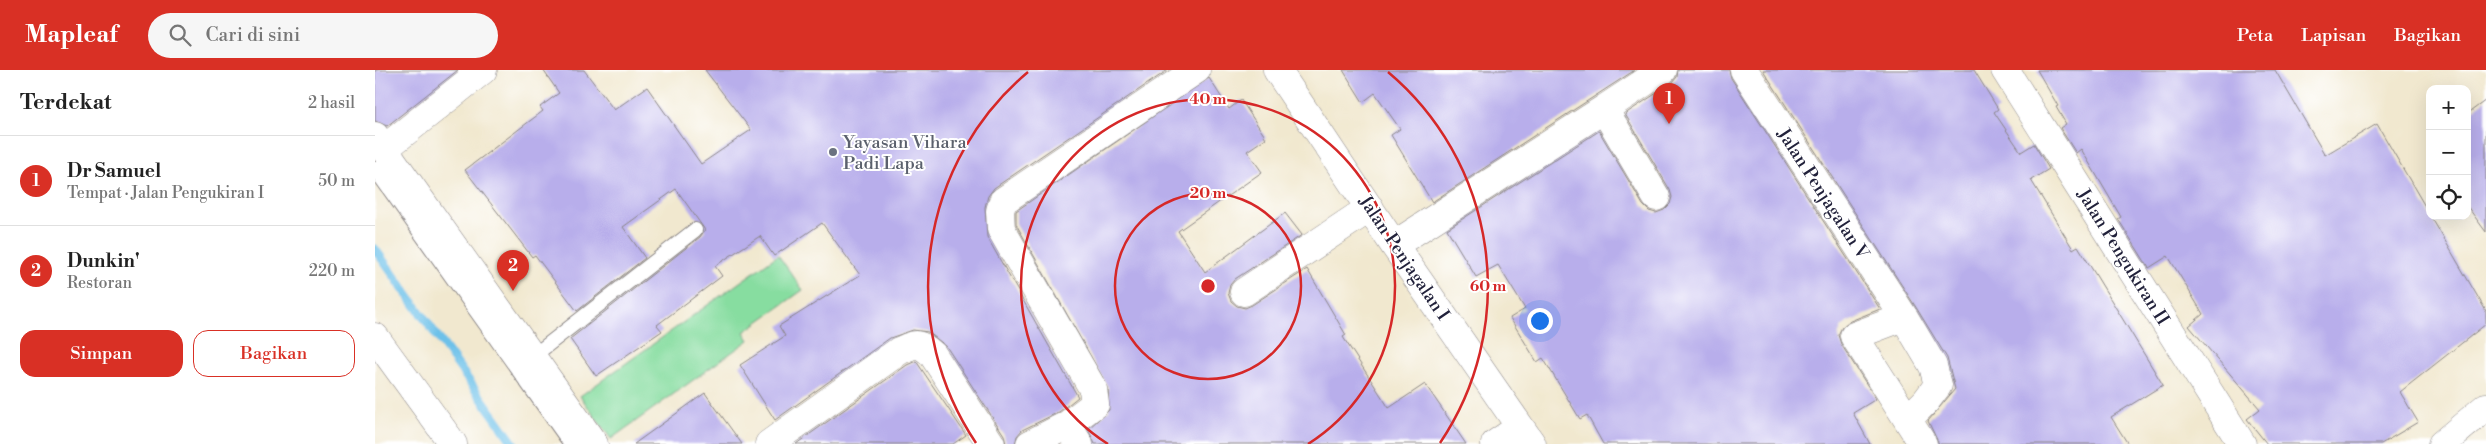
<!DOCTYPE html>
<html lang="id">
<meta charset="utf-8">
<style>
body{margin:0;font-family:"Libre Bodoni",serif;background:#f6f6f6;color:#222}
.controls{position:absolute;right:15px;top:15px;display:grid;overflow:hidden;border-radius:10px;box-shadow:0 5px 20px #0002}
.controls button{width:45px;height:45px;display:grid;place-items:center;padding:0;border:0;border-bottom:1px solid #e0e0e0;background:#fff;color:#222;font:25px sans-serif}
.you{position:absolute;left:1164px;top:250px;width:18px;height:18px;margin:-12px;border:4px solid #fff;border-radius:50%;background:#1a73e8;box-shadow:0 0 0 8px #1a73e833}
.badge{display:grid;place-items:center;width:32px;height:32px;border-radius:50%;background:#d93025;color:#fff;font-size:16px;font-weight:700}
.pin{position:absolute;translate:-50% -41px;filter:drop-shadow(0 1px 2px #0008)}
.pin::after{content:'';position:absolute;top:26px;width:18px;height:15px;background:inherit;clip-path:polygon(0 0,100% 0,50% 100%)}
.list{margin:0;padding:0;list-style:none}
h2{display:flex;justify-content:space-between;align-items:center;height:65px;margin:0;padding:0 20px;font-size:21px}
h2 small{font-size:16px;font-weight:400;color:#767676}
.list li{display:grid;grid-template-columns:32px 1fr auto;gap:15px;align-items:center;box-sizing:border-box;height:90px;padding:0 20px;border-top:1px solid #e0e0e0}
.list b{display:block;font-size:19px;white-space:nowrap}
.list p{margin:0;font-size:16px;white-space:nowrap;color:#767676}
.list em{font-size:16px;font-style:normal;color:#767676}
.actions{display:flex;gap:10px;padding:15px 20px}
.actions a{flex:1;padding:11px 0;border:1px solid #d93025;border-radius:15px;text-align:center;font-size:18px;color:#d93025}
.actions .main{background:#d93025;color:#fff}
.icon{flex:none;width:28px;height:28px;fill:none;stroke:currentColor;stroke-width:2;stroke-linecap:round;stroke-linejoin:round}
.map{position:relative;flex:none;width:2111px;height:374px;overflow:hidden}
header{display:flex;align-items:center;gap:30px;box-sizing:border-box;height:70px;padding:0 25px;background:#d93025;color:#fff}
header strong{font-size:24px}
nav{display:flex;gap:28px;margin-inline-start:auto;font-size:18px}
.search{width:350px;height:45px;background:#f6f6f6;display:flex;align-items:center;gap:12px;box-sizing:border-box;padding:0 18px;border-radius:28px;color:#767676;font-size:19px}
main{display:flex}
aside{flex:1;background:#fff}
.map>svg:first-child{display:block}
.green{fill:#87dda0;stroke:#54806e}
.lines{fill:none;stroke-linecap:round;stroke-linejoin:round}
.stream{stroke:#6dc1e9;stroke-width:9}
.building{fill:#b8aeeb}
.service-casing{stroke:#8a8585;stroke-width:16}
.minor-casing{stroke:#8a8585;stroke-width:29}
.secondary-casing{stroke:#8a8585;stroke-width:29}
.service{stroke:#fff;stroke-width:14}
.minor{stroke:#fff;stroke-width:28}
.secondary{stroke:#fff;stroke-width:28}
.ring{fill:none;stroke:#d62828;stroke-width:2.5}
.worship-dot{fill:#6b7280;stroke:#fff;stroke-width:2}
.labels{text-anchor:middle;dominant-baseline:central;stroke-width:4;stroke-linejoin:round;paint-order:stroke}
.worship-label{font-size:18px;fill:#5b616d;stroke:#fff;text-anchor:start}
.street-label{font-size:18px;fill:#22223b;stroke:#fff}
.centre{fill:#d62828;stroke:#fff;stroke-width:2.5}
.ring-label{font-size:15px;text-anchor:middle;font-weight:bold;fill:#d62828;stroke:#fff;stroke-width:4;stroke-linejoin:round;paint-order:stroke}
</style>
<header>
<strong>Mapleaf</strong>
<div class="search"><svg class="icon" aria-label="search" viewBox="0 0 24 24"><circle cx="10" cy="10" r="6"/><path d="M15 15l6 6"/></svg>Cari di sini</div>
<nav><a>Peta</a><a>Lapisan</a><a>Bagikan</a></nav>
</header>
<main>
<aside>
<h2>Terdekat<small>2 hasil</small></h2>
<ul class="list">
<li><span class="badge">1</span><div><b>Dr Samuel</b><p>Tempat · Jalan Pengukiran I</p></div><em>50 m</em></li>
<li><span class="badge">2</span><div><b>Dunkin'</b><p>Restoran</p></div><em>220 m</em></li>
</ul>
<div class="actions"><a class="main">Simpan</a><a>Bagikan</a></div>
</aside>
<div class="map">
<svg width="2111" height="374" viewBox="0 0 2111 374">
<rect width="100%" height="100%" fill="#fff"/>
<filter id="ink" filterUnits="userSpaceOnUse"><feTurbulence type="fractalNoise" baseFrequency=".02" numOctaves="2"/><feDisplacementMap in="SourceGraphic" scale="10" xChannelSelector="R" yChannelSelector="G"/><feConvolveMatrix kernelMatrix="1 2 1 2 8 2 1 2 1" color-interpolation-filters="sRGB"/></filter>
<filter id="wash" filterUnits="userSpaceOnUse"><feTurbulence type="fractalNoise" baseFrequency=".0096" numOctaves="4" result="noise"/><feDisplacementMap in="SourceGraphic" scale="20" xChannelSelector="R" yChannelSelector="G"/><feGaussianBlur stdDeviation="1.12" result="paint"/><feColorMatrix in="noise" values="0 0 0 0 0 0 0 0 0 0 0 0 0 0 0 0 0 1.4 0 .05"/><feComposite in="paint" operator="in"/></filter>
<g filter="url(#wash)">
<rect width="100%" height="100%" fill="#f1e8cf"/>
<path class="green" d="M403,185L428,220L369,262L374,270L236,369L205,326Z"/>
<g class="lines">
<path class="stream" d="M0,179L139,374"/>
</g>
<g id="blocks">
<path class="building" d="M0,0H83L12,56L0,51Z
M168,0H209L239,40L272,17L326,94L376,60L330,0H793L619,118L613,126L610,137L612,167L703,327L684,342L647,360L642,366L640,374H631L629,365L571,276L553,262L538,260L515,268L400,350L365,295L410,266L404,256L485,205L447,153L399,186L385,166L340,196L347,206L282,255L287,261L221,306L195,269L325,167L330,160L301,119L248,157L270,188L202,241L160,185L157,187L90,100L168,41L165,37L184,23Z
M968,0H1260L1057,132L1016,65L1025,59L1000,23L988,32Z
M1303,0H1354L1356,8L1505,239L1473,252L1467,257L1463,265L1466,274L1501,329L1478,343L1495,374H1228L1212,345L1205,349L1168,288L1162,292L1135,248L1150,239L1123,195L1101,207L1072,159L1224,61L1268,135L1274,141L1281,143L1289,140L1295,134L1297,127L1295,120L1250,44L1297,13L1302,7Z
M1388,0H1599L1623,39L1619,42L1646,82L1659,74L1674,99L1656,110L1698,179L1703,176L1788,315L1736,347L1753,374H1564L1553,351L1580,319L1572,288L1542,239Z
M1662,0H1900L1950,85L2002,54L2111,241V254L2025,322L2043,352L2006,374H1892L1872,349L1885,339L1814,256L1828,244L1793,186L1774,198L1743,149L1746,147L1706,79L1701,83L1685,58L1691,54L1681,37L1683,36Z
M834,8L854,39L866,30L891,68L872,81L887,102L803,161L830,202L910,143L927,165L860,209L855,215L853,223L856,231L862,236L870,238L877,235L932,199L971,265L968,267L1014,338L1050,314L1091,374H720L713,359L734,340L733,317L641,154V141Z
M2111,30V162L2092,136V44Z
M541,291L591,365L578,374H421L532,295Z
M330,323L367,374H259Z"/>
</g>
</g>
<g filter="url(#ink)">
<use href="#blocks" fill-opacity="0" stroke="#8a8585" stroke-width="1"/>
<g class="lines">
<defs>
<path id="service" d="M0,99L196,374
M157,287L320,160"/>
<path id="minor" d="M902,0L1019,175L1157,374
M1369,0L1529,247L1558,296L1563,315L1551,331L1533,349
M1630,0L1867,374
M9,79L108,0
M1281,127L1229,39L1288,0
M1019,175L1229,39
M869,222L995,138
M1529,247L1479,266L1548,374
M692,355L720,334L718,319L626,159L625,141L628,131L821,0
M394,374L524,281C541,273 545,272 558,285L616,374
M655,374L692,355L704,374
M1120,374L1145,357
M2067,374L2111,337"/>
<path id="secondary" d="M0,66L219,374
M0,267L78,374"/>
</defs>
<use href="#service" class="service-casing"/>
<use href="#minor" class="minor-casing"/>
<use href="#secondary" class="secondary-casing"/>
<use href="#service" class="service"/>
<use href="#minor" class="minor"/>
<use href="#secondary" class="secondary"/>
</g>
</g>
<g class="ring">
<circle cx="833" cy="216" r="93"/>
<path d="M733 374A187 187 0 1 1 933 374"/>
<path d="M601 373A280 280 0 0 1 653 2M1013 2A280 280 0 0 1 1065 373"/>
</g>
<circle class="worship-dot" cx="458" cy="82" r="5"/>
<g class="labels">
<g class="worship-label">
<text x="468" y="72">Yayasan Vihara<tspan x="468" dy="21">Padi Lapa</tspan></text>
</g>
<g class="street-label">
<text transform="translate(1448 124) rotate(57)">Jalan Penjagalan V</text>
<text transform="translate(1748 187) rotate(58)">Jalan Pengukiran II</text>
<text transform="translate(1029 188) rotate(56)">Jalan Penjagalan I</text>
</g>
</g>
<circle cx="833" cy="216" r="8" class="centre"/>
<g class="ring-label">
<text x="833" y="34">40 m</text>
<text x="833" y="128">20 m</text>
<text x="1113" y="221">60 m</text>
</g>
</svg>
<div class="controls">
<button>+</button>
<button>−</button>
<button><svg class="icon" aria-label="locate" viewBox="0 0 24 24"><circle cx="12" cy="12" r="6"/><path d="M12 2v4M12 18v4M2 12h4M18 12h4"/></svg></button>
</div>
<div class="you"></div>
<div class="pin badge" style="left:1294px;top:54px">1</div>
<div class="pin badge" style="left:138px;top:221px">2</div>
</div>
</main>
